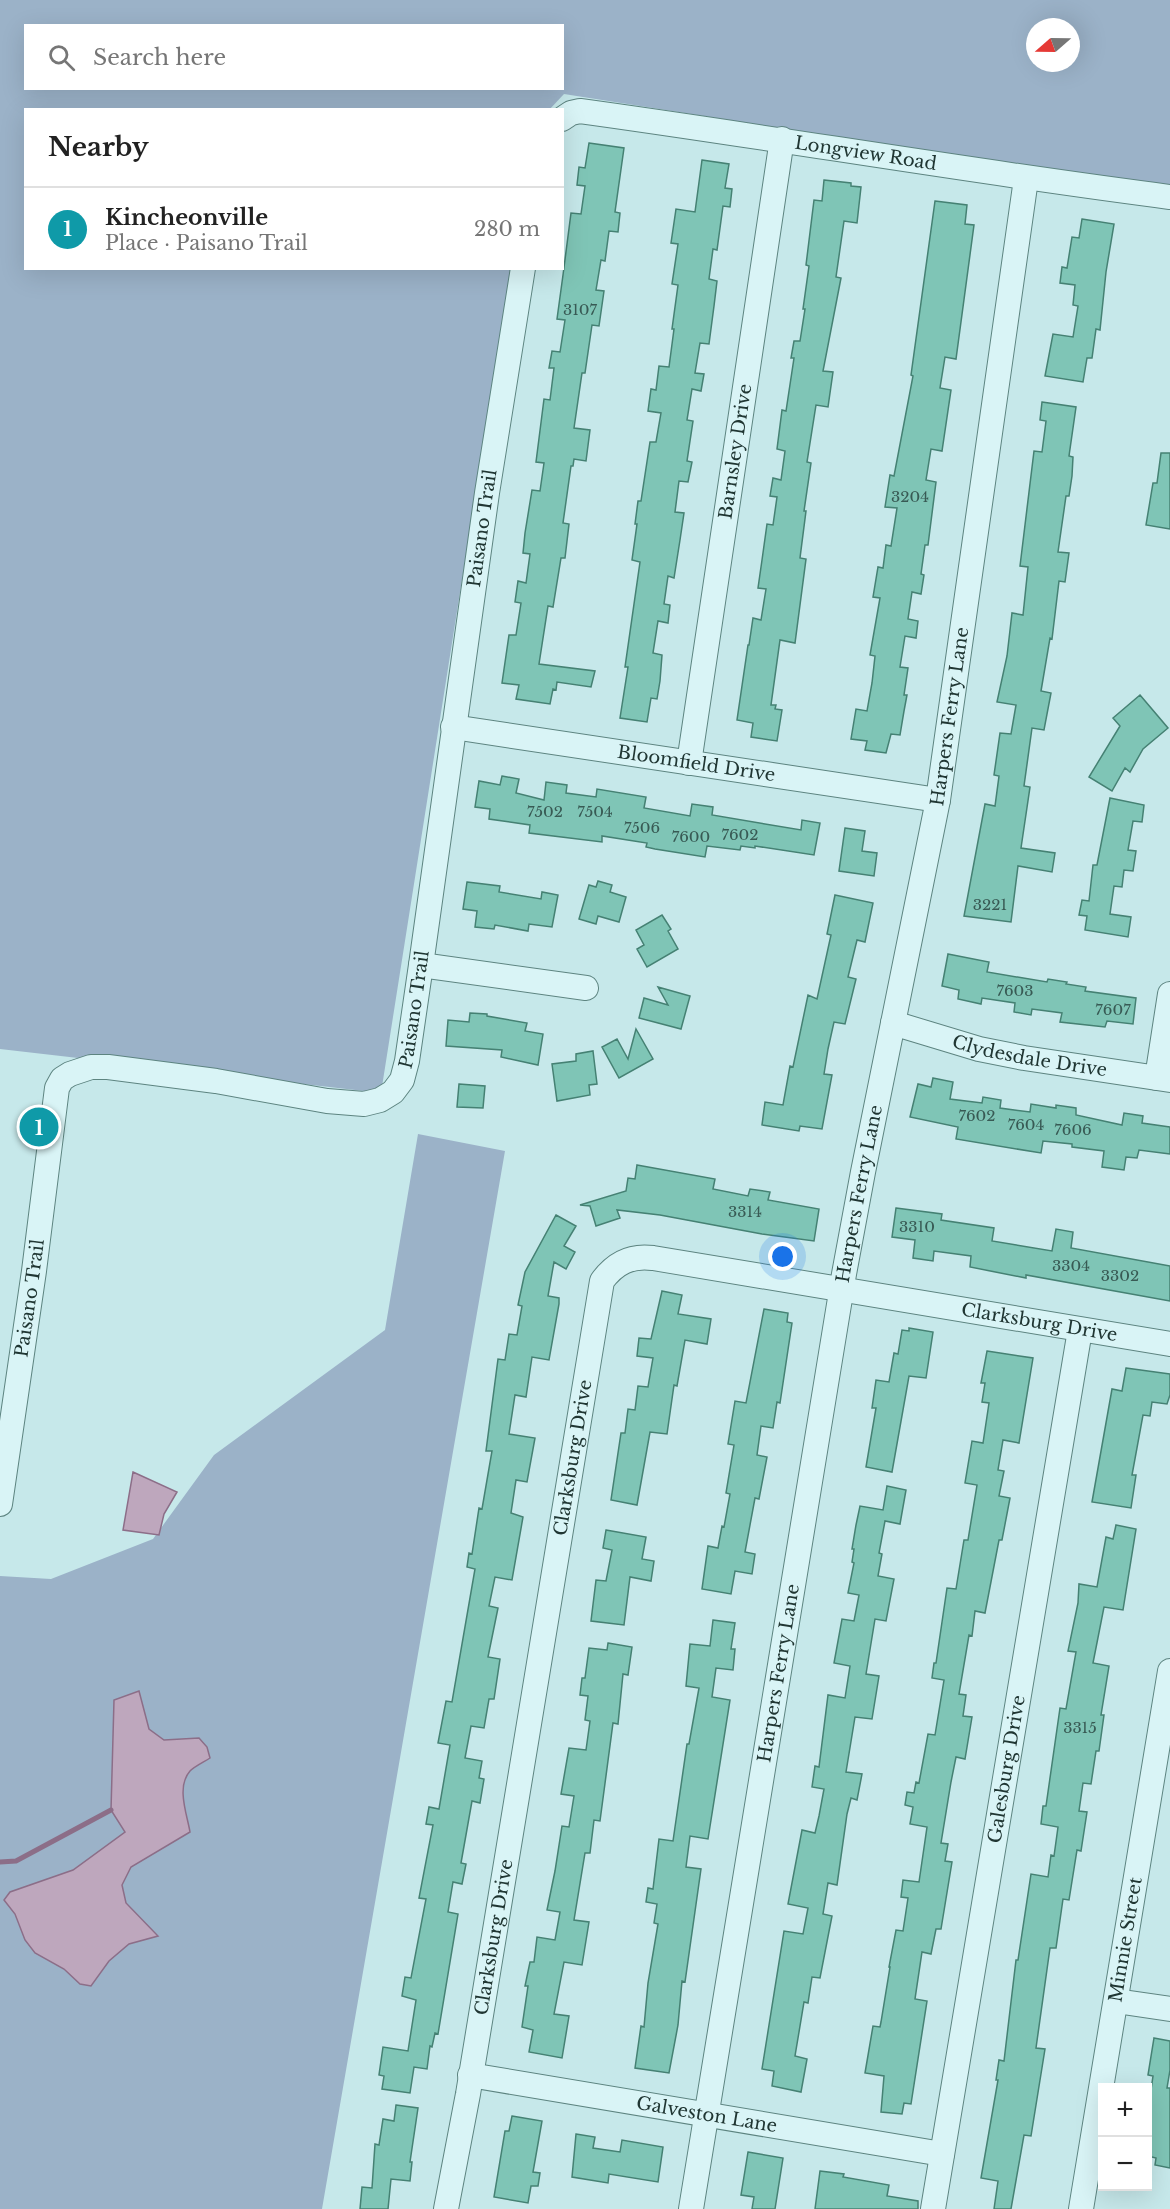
<!DOCTYPE html>
<meta charset="utf-8">
<style>
body{margin:0;font-family:"Libre Baskerville",serif;background:#f6f6f6;color:#222}
.controls{position:absolute;right:18px;bottom:18px;display:grid;overflow:hidden;border-radius:0px;box-shadow:0 6px 24px #0002}
.controls button{width:54px;height:54px;display:grid;place-items:center;padding:0;border:0;border-bottom:2px solid #e0e0e0;background:#fff;color:#222;font:30px sans-serif}
.compass{position:absolute;left:1026px;top:18px;width:54px;height:54px;border-radius:50%;background:#fff;box-shadow:0 6px 24px #0002;rotate:250deg}
.you{position:absolute;left:783px;top:1257px;width:21px;height:21px;margin:-15px;border:4px solid #fff;border-radius:50%;background:#1a73e8;box-shadow:0 0 0 9px #1a73e833}
.badge{display:grid;place-items:center;width:39px;height:39px;border-radius:50%;background:#ea580c;color:#fff;font-size:20px;font-weight:700}
.pin{position:absolute;translate:-50% -50%;border:3px solid #fff;box-shadow:0 2px 6px #0006}
.list{margin:0;padding:0;list-style:none}
h2{display:flex;justify-content:space-between;align-items:center;height:78px;margin:0;padding:0 24px;font-size:26px}
h2 small{font-size:20px;font-weight:400;color:#767676}
.list li{display:grid;grid-template-columns:39px 1fr auto;gap:18px;align-items:center;box-sizing:border-box;height:84px;padding:0 24px;border-top:2px solid #e0e0e0}
.list b{display:block;font-size:22px;white-space:nowrap}
.list p{margin:0;font-size:20px;white-space:nowrap;color:#767676}
.list em{font-size:20px;font-style:normal;color:#767676}
.icon{flex:none;width:33px;height:33px;fill:none;stroke:currentColor;stroke-width:2;stroke-linecap:round;stroke-linejoin:round}
.map{position:relative;flex:none;width:1170px;height:2209px;overflow:hidden}
.search{position:absolute;background:#fff;box-shadow:0 6px 24px #0002;left:24px;top:24px;width:540px;height:66px;display:flex;align-items:center;gap:15px;box-sizing:border-box;padding:0 21px;border-radius:0px;color:#767676;font-size:22px}
.panel{position:absolute;background:#fff;box-shadow:0 6px 24px #0002;left:24px;top:108px;width:540px;height:162px;border-radius:0px}
.map>svg:first-child{display:block}
.green{fill:#9bb2c8;fill-rule:evenodd}
.water{fill:#bea7bd;stroke:#8c6e88;stroke-width:1.5}
.lines{fill:none;stroke-linecap:round;stroke-linejoin:round}
.stream{stroke:#8c6e88;stroke-width:5}
.building{fill:#7fc5b6;stroke:#458173;stroke-width:1.5}
.minor-casing{stroke:#5d8480;stroke-width:26}
.minor{stroke:#d9f4f6;stroke-width:24}
.labels{text-anchor:middle;dominant-baseline:central;stroke-width:4.5;stroke-linejoin:round;paint-order:stroke}
.number-label{font-size:15px;fill:#385a54}
.street-label{font-size:18px;fill:#203633;stroke:#d5f0f3}
</style>
<div class="map">
<svg width="1170" height="2209" viewBox="0 0 1170 2209">
<rect width="100%" height="100%" fill="#c6e8ea"/>
<path class="green" d="M0,0H1170V185L1091,177L564,94L549,110H26V268L511,269L381,1093L0,1049ZM26,26H562V88H26ZM1035,27H1071V63H1035Z
M418,1134L505,1151L322,2209H0V1576L51,1579L153,1539L214,1455L385,1330Z"/>
<path class="water" d="M133,1472L177,1492L164,1514L159,1535L123,1530Z
M139,1691L149,1729L164,1740L199,1738L207,1747L210,1758C204,1762 195,1766 190,1771C176,1787 187,1814 190,1832L131,1867L122,1885L126,1903L158,1936L129,1944L109,1961L91,1986L80,1984L64,1969L35,1953L25,1940L15,1914L4,1900L10,1892L73,1870L125,1832L111,1810L114,1700Z"/>
<g class="lines">
<path class="stream" d="M0,1862L16,1861L111,1810"/>
</g>
<path class="building" d="M589,143L624,148L615,212L620,213L618,232L609,231L605,261L601,260L596,290L604,291L599,326L592,325L585,373H582L574,428L590,430L586,461L574,459L573,466H571L563,523L569,524L565,558H561L553,607L548,606L539,664L595,671L591,687L557,682L556,690L553,689L550,704L516,699L519,685L502,683L509,635H516L521,603L515,602L518,581L526,583L530,554L523,553L525,533L532,490L540,491L544,463L536,462L544,399L550,400L554,368H549L552,351L560,352L565,320L557,319L563,275L571,213L581,214L585,186L577,185L579,167L585,168Z
M702,160L729,164L725,188L732,189L730,207L723,206L717,250L713,249L709,279L717,281L714,306L709,344L700,343L695,373L704,374L701,391L692,389L687,420L693,421L687,461L692,462L688,482L679,481L675,512L684,513L680,540L674,578L668,576L664,604L670,605L668,623L658,621L653,653L662,655L660,681L657,699L651,698L647,722L620,718L628,667H625L640,562L632,560L637,524H635L638,501H641L650,442H656L661,413L648,411L651,389L656,390L659,366L669,367L674,329H672L678,285L672,284L678,244L671,243L676,209L695,212Z
M824,180L851,183V186L861,187L857,223L844,221L836,277L841,278L823,371L833,372L828,407L816,405L807,462L811,463L804,511H806L800,558L806,559L795,643L780,640L771,705H776L775,709L782,710L777,741L751,737L753,723L737,720L748,645H749L753,618L761,620L766,589L758,588L762,560L767,524L773,525L777,497L770,496L773,478L781,480L785,451L777,449L782,410L786,411L794,358H791L794,341H800L805,309H803L809,266L806,265L814,200L822,201Z
M935,201L967,205L965,224L974,225L956,359L945,357L940,388L951,390L942,451L931,449L926,480L936,482L928,545H925L921,574L924,575L921,594L912,592L908,619L918,621L916,638L905,636L900,667L908,668L904,695H907L904,711L900,735L891,734L886,753L865,750L867,741L851,739L856,709L867,711L872,683L875,656L870,655L880,598L873,597L878,567L883,568L886,545L891,546L897,508L885,507L890,475L894,476L913,376L911,375Z
M1082,219L1114,224L1106,272L1100,330L1096,329L1092,358H1087L1083,382L1045,376L1053,334L1073,337L1078,306L1073,305L1075,285L1060,283L1062,267L1067,268L1072,237L1079,238Z
M1042,402L1076,407L1069,456L1073,457L1072,476L1069,496H1066L1058,552L1069,553L1065,582L1059,581L1052,639L1050,638L1041,691L1051,693L1044,730L1032,728L1024,786L1030,787L1021,848L1055,853L1052,872L1018,866L1011,922L964,916L985,804L995,806L999,776L994,775L1000,733L1011,734L1016,705L997,702L1007,656L1012,613L1023,615L1028,567L1020,566L1034,451L1042,452L1046,421L1040,420Z
M1161,453H1170V529L1146,525L1153,483H1157Z
M1140,695L1168,728L1143,749L1130,772L1125,768L1112,791L1089,777L1120,726L1113,718Z
M502,776L519,779L516,793L544,800L546,782L567,785L566,793L596,797L597,789L646,797L644,808L690,816L692,804L713,807L712,815L801,830L802,820L820,823L814,855L755,846V848L741,846L740,850L707,846L705,857L655,849L646,847L647,843L602,836V842L529,833L530,825L489,819L490,809L475,807L479,781L500,785Z
M1110,798L1144,805L1142,822L1133,821L1128,850L1136,851L1133,871L1124,870L1122,887L1114,886L1110,914L1131,917L1128,937L1085,930L1087,916L1079,915L1082,900L1089,901L1093,865H1097Z
M845,828L865,831L862,851L877,853L874,876L839,871Z
M598,881L612,885L610,892L626,897L619,922L598,916L596,924L579,919L589,885L596,887Z
M467,882L500,886L499,892L541,899L542,892L558,895L552,927L529,924L528,931L495,925L494,929L475,927L477,911L463,909Z
M835,895L873,903L865,942L857,940L848,977L856,979L845,1024L834,1022L828,1049L824,1074L832,1075L822,1129L800,1126L799,1131L762,1125L765,1102L783,1105L790,1066L793,1067L808,995L817,999L831,935L827,934Z
M662,915L671,929L668,931L678,949L647,967L637,949L644,945L636,930Z
M948,954L989,962L987,972L1047,982L1048,979L1067,982L1066,984L1086,987L1085,991L1136,998L1133,1024L1107,1021L1105,1027L1060,1022L1062,1013L1032,1009L1031,1015L1014,1012L1015,1003L982,998L981,1004L958,999L959,990L942,986Z
M658,987L690,996L681,1029L639,1018L644,998L668,1005Z
M470,1013L487,1014V1016L527,1023L525,1031L543,1034L538,1065L501,1057L502,1050L446,1046L448,1020L469,1022Z
M636,1029L653,1059L619,1078L602,1047L617,1039L628,1059Z
M593,1051L597,1084L589,1085L590,1095L557,1101L552,1064L576,1061V1054Z
M933,1078L953,1082L950,1099L982,1103L983,1097L1001,1100L1000,1108L1030,1112L1031,1104L1056,1108V1105L1076,1108V1115L1122,1125L1124,1113L1143,1116L1142,1123L1170,1127V1154L1139,1150L1137,1158L1126,1157L1124,1170L1102,1167L1104,1151L1072,1147V1144L1043,1141L1041,1153L956,1139L958,1127L910,1117L918,1084L931,1087Z
M459,1084L485,1086L483,1108L457,1107Z
M637,1165L715,1179L713,1189L748,1196L750,1189L770,1192L768,1200L819,1209L814,1241L762,1234L660,1215L617,1210L620,1218L596,1226L590,1206L580,1205L626,1191L628,1178L635,1179Z
M896,1208L942,1214L941,1220L994,1228L992,1241L1052,1251L1056,1229L1073,1232L1071,1248L1170,1266V1301L1026,1275V1278L970,1267L971,1256L934,1251L933,1261L913,1258L915,1240L892,1237Z
M556,1215L576,1226L564,1246L575,1252L566,1269L554,1262L548,1296L559,1298V1304L549,1360L532,1357L526,1397L515,1395L509,1434L535,1438L527,1482L516,1480L511,1513L523,1517L512,1580L495,1577L489,1606L498,1608L488,1657L500,1659L494,1699H489L484,1728L471,1726L465,1758L482,1761L479,1778L484,1779L480,1803L472,1801L461,1863L466,1864L462,1884L453,1882L448,1912L458,1914L438,2034L435,2033L432,2047L430,2046L427,2069L414,2067L410,2093L382,2089L384,2076L379,2075L383,2047L408,2051L416,2000L402,1996L405,1977L411,1978L426,1899L419,1898L433,1825L426,1824L429,1807L439,1809L450,1745L438,1743L446,1701L452,1702L475,1569L467,1567L469,1553L472,1554L479,1508L482,1509L492,1451H486L498,1359L505,1360L509,1334L517,1335L522,1306L518,1305L525,1272Z
M662,1291L682,1295L678,1314L711,1319L707,1344L685,1340L677,1386L674,1385L667,1434L650,1432L637,1505L611,1500L621,1433H625L628,1409L635,1410L638,1386L648,1387L653,1358L637,1356L639,1338L651,1339Z
M764,1309L788,1313L787,1322L792,1323L780,1403L777,1402L773,1428L761,1426L757,1455L767,1457L759,1499L755,1498L745,1552L755,1554L752,1574L735,1571L731,1594L702,1589L708,1546L718,1548L722,1526L724,1527L730,1494L726,1493L734,1445L728,1444L735,1401L746,1403Z
M909,1328L933,1332L926,1378L909,1376L892,1472L866,1467L876,1408H872L876,1380L889,1382L894,1353L898,1354L902,1330L909,1331Z
M987,1351L1033,1358L1019,1443L1003,1440L998,1470L1004,1471L999,1496L1010,1498L1002,1540H999L985,1613L975,1611L972,1636L969,1635L959,1694L966,1695L963,1716L972,1717L965,1759L956,1757L951,1782L941,1843L948,1844L945,1861L952,1862L941,1929H936L931,1954L922,1952L915,1999L927,2001L911,2104L904,2103L902,2114L881,2112L884,2076L865,2073L873,2026L880,2027L881,2022L890,1967H889L896,1930L903,1931L908,1898L901,1897L903,1880L919,1882L927,1827L910,1824L913,1807L905,1805L907,1792L914,1793L916,1782L919,1783L928,1734L935,1735L944,1680L932,1678L934,1663H936L947,1588L956,1589L964,1540H968L977,1485L965,1483L972,1441L983,1443L989,1403L982,1402L985,1383H981Z
M1126,1368L1170,1374V1395L1167,1404L1152,1402L1150,1416L1143,1415L1132,1475H1136L1131,1508L1092,1502L1112,1389L1122,1391Z
M887,1486L906,1490L900,1524L885,1521L879,1553L882,1554L878,1576L894,1579L886,1621L875,1619L866,1674L879,1676L872,1719L855,1717L846,1772L862,1774L857,1800L851,1798L847,1814L837,1885L828,1883L823,1914L832,1916L820,1978L812,1977L808,2003L804,2002L795,2056L807,2059L801,2092L772,2086L774,2071L762,2069L784,1931L803,1934L808,1908L788,1904L802,1830L815,1833L819,1816L824,1789L812,1787L815,1766L819,1767L828,1695L845,1698L850,1666L834,1663L842,1619L854,1621L859,1595L848,1593L854,1563L852,1562L854,1549H852L856,1525L860,1506L883,1510Z
M1116,1525L1136,1529L1123,1610L1104,1607L1093,1663L1109,1666L1101,1715H1104L1099,1751H1096L1091,1784L1083,1783L1079,1811L1087,1812L1081,1851L1077,1850L1069,1900L1063,1899L1056,1948H1050L1036,2048L1045,2049L1031,2136L1024,2135L1011,2209H994L998,2181L981,2178L998,2080H996L999,2060L1004,2061L1016,1960H1018L1031,1874L1048,1877L1051,1855L1054,1856L1058,1827L1041,1824L1043,1806H1046L1060,1708L1066,1709L1076,1652L1068,1651L1078,1603L1079,1584L1097,1587L1106,1537L1113,1539Z
M606,1530L646,1537L642,1559L654,1561L651,1581L630,1577L624,1625L591,1621L596,1580L606,1581L612,1550L603,1548Z
M713,1620L735,1623L731,1649H735L733,1670L716,1668L712,1697L730,1700L708,1839L690,1836L686,1867L701,1869L685,1982L682,1981L678,2025L669,2073L635,2068L641,2026L644,2027L648,1983L658,1924L654,1923L657,1904L646,1902L648,1888L653,1889L659,1839L673,1841L687,1744H689L699,1688L686,1686L690,1644L710,1646Z
M608,1643L632,1647L628,1675L623,1674L618,1724L613,1723L600,1821L594,1820L590,1853H585L574,1920L589,1922L582,1965L564,1962L554,2014L569,2016L562,2058L529,2052L533,2030L522,2027L528,1986H525L530,1962H534L537,1937L555,1940L560,1912L547,1910L555,1871L562,1826L569,1827L574,1796L561,1794L569,1748L586,1750L590,1721L585,1720L588,1696L580,1695L582,1678H585L589,1648L607,1650Z
M1154,2038L1170,2041V2070L1167,2088H1170V2168L1155,2165L1156,2158L1148,2156V2110L1153,2076L1148,2075Z
M396,2105L418,2108L410,2162H412L410,2181L391,2179L388,2209H360L362,2187L372,2188L375,2144L379,2145L383,2119L394,2121Z
M512,2116L542,2121L533,2172L540,2173L538,2186H531L528,2203L494,2197L505,2131H509Z
M576,2134L595,2137L593,2148L620,2152L622,2140L663,2147L658,2182L609,2174L608,2183L572,2177Z
M748,2152L783,2158L775,2209H752L754,2197L741,2195Z
M820,2171L844,2174L843,2177L889,2185L887,2196L918,2201V2209H815Z"/>
<g class="lines">
<defs>
<g id="minor">
<path id="s1" d="M562,119L571,113L580,111C777,138 973,172 1170,197"/>
<path id="s2" d="M453,727L938,800"/>
<path id="s3" d="M689,763L782,139"/>
<path d="M421,965L586,988"/>
<path id="s4" d="M893,1023L979,1049L1024,1058L1170,1080"/>
<path d="M1157,1078L1170,994"/>
<path id="s5" d="M0,1504L34,1271L57,1088L62,1079L70,1074L91,1067H108L216,1081L327,1101L364,1104L380,1100L393,1092L402,1080L407,1061L421,965L487,493L523,268"/>
<path d="M1116,2001L1170,2009"/>
<path id="s6" d="M470,2075L942,2154"/>
<path id="s7" d="M446,2209L468,2094L602,1281C615,1263 631,1255 653,1258L1170,1344"/>
<path id="s8" d="M691,2209L844,1274L863,1172L938,800L1026,179"/>
<path id="s9" d="M933,2209L1080,1330"/>
<path id="s10" d="M1081,2209L1170,1671"/>
</g>
</defs>
<use href="#minor" class="minor-casing"/>
<use href="#minor" class="minor"/>
</g>
<g class="labels">
<g class="number-label">
<text x="580" y="309">3107</text>
<text x="910" y="496">3204</text>
<text x="545" y="811">7502</text>
<text x="595" y="811">7504</text>
<text x="642" y="827">7506</text>
<text x="740" y="834">7602</text>
<text x="691" y="836">7600</text>
<text x="990" y="904">3221</text>
<text x="1015" y="990">7603</text>
<text x="1113" y="1009">7607</text>
<text x="977" y="1115">7602</text>
<text x="1026" y="1124">7604</text>
<text x="1073" y="1129">7606</text>
<text x="745" y="1211">3314</text>
<text x="917" y="1226">3310</text>
<text x="1071" y="1265">3304</text>
<text x="1120" y="1275">3302</text>
<text x="1080" y="1727">3315</text>
</g>
<g class="street-label">
<text stroke="none"><textPath href="#s1" startOffset="309">Longview Road</textPath></text>
<text stroke="none"><textPath href="#s3" startOffset="315">Barnsley Drive</textPath></text>
<text stroke="none"><textPath href="#s5" startOffset="1342">Paisano Trail</textPath></text>
<text stroke="none"><textPath href="#s8" startOffset="1515">Harpers Ferry Lane</textPath></text>
<text stroke="none"><textPath href="#s2" startOffset="246">Bloomfield Drive</textPath></text>
<text stroke="none"><textPath href="#s5" startOffset="856">Paisano Trail</textPath></text>
<text stroke="none"><textPath href="#s4" startOffset="141">Clydesdale Drive</textPath></text>
<text stroke="none"><textPath href="#s8" startOffset="1029">Harpers Ferry Lane</textPath></text>
<text stroke="none"><textPath href="#s5" startOffset="208">Paisano Trail</textPath></text>
<text stroke="none"><textPath href="#s7" startOffset="1392">Clarksburg Drive</textPath></text>
<text stroke="none"><textPath href="#s7" startOffset="762">Clarksburg Drive</textPath></text>
<text stroke="none"><textPath href="#s8" startOffset="543">Harpers Ferry Lane</textPath></text>
<text stroke="none"><textPath href="#s9" startOffset="446">Galesburg Drive</textPath></text>
<text stroke="none"><textPath href="#s7" startOffset="276">Clarksburg Drive</textPath></text>
<text stroke="none"><textPath href="#s10" startOffset="273">Minnie Street</textPath></text>
<text stroke="none"><textPath href="#s6" startOffset="240">Galveston Lane</textPath></text>
</g>
</g>
</svg>
<div class="controls">
<button>+</button>
<button>−</button>
</div>
<svg class="compass" viewBox="-18 -18 36 36"><path d="M0-13l5 13h-10z" fill="#e53935"/><path d="M0 13l5-13h-10z" fill="#767676"/></svg>
<div class="you"></div>
<div class="pin badge" style="left:39px;top:1127px;background:#0f9aa8">1</div>
<div class="search"><svg class="icon" aria-label="search" viewBox="0 0 24 24"><circle cx="10" cy="10" r="6"/><path d="M15 15l6 6"/></svg>Search here</div>
<section class="panel">
<h2>Nearby<small></small></h2>
<ul class="list">
<li><span class="badge" style="background:#0f9aa8">1</span><div><b>Kincheonville</b><p>Place · Paisano Trail</p></div><em>280 m</em></li>
</ul>
</section>
</div>
